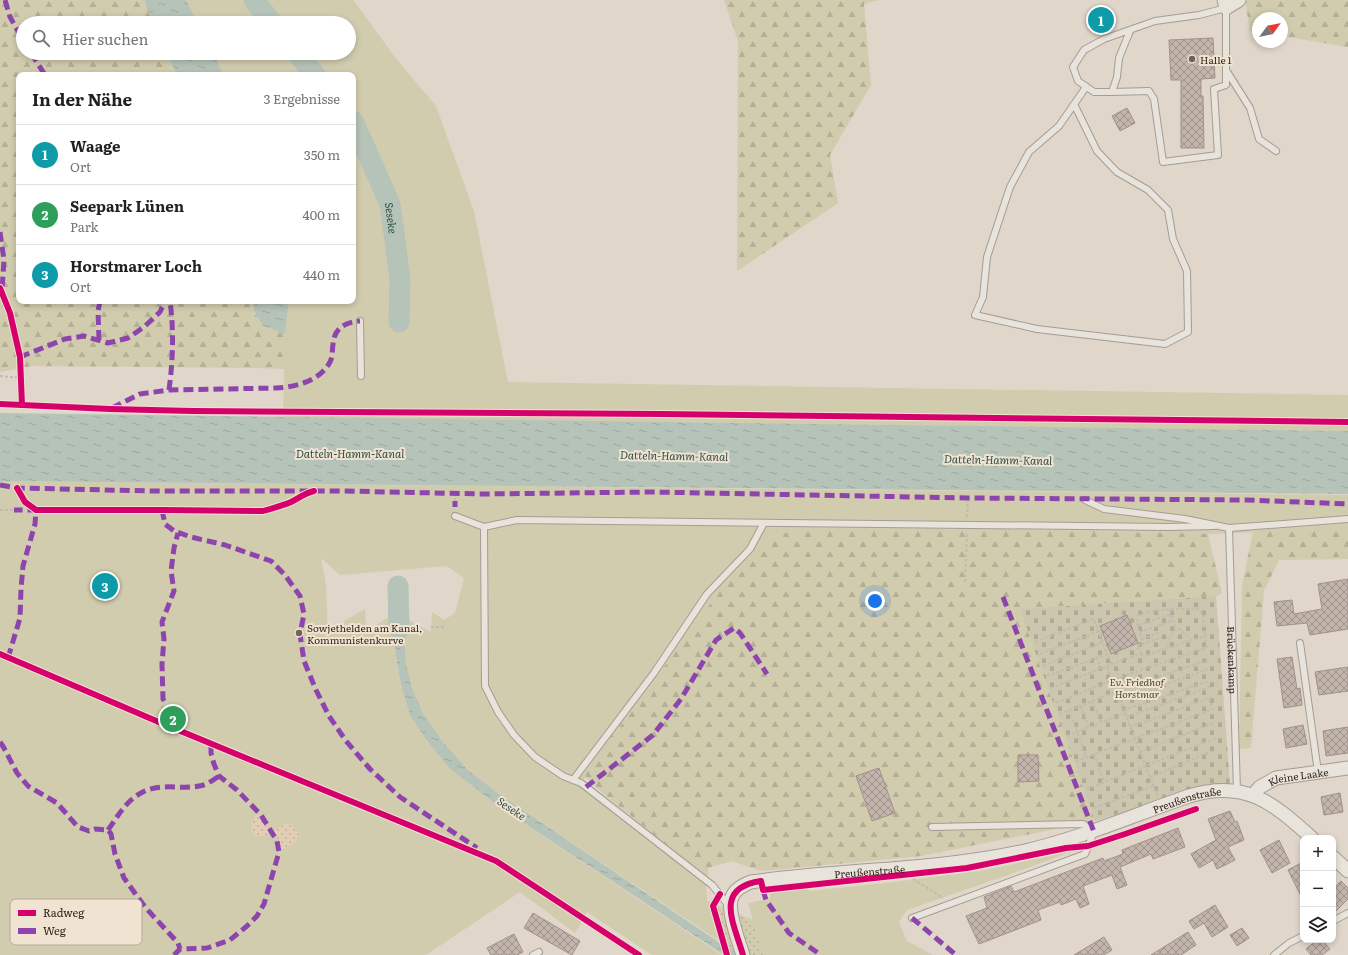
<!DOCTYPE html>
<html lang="de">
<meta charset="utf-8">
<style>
body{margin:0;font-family:Literata,serif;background:#f2f2f2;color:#202124}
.controls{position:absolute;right:12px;bottom:12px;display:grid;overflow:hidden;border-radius:8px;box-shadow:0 2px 6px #0003}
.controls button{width:36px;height:36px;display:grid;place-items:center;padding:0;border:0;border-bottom:1px solid #e0e0e0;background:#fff;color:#202124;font:20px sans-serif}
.compass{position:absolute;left:1252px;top:12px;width:36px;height:36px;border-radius:50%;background:#fff;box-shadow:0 2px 6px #0003;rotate:57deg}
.you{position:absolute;left:875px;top:601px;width:14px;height:14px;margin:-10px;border:3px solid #fff;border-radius:50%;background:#1a73e8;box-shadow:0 0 0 6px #1a73e833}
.badge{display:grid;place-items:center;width:26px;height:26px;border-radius:50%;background:#0b8043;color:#fff;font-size:13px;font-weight:700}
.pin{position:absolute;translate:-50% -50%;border:2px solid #fff;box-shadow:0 1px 4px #0006}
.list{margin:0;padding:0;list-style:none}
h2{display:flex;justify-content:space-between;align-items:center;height:52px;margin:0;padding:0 16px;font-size:17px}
h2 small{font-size:13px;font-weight:400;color:#757577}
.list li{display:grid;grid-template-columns:26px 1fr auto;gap:12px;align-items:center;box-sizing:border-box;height:60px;padding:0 16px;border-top:1px solid #e0e0e0}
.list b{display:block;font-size:15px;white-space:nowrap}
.list p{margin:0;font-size:13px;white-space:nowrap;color:#757577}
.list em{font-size:13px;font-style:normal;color:#757577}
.icon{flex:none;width:22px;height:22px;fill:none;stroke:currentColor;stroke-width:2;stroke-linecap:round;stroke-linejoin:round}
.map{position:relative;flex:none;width:1348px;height:955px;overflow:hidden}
.search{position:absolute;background:#fff;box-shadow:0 2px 6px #0003;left:16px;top:16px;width:340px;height:44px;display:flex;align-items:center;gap:10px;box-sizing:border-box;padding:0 14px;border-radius:22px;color:#757577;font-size:15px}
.panel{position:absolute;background:#fff;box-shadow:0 2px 6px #0003;left:16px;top:72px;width:340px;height:232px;border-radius:8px}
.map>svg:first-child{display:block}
.green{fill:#d1ccae}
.forest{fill:url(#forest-firs)}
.sand{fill:url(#sand-dots)}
.cemetery{fill:url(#cemetery-stones)}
.garden{fill:url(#garden-dots)}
.water{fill:url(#water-ripples)}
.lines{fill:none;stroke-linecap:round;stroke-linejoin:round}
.river{stroke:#b6c3b8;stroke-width:21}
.building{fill:url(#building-cross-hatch);stroke:#9f928a}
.service-casing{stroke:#a59c94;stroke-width:8}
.minor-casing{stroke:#a59c94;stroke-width:15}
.path{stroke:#c1bab3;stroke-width:2;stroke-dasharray:3 2;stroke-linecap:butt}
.service{stroke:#e8e3db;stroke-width:6}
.minor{stroke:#e8e3db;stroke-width:13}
.quiet{stroke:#8e44ad;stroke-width:5;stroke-dasharray:10 5;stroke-linecap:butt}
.cycleway-casing{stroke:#f1e3d1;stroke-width:8}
.cycleway{stroke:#d6006c;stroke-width:6}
.poi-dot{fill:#6f635a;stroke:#f1e3d1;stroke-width:1.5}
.labels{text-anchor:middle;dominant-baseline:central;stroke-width:4;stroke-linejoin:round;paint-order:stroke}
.poi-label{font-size:10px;fill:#32251e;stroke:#f1e3d1;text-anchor:start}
.street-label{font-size:10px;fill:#32251e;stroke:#f1e3d1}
.park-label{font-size:10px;font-style:italic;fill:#484c27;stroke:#f1e3d1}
.water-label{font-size:11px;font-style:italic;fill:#2f5049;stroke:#f1e3d1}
.key{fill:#f1e3d1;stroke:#b8aa9b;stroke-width:1}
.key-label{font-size:11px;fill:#32251e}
</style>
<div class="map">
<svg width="1348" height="955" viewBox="0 0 1348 955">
<defs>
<pattern id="forest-firs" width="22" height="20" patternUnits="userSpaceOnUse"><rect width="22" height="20" fill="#d1ccae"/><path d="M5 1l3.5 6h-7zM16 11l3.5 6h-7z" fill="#b4af95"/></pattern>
<pattern id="sand-dots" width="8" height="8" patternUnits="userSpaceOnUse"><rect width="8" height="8" fill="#e1ceb4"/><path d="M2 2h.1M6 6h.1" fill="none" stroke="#c2b19a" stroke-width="1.8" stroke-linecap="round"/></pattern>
<pattern id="cemetery-stones" width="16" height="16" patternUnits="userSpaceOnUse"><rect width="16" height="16" fill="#cbc6ad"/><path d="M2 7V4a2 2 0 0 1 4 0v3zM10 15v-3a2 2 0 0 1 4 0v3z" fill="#afaa94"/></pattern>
<pattern id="garden-dots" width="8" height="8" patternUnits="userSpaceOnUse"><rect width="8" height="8" fill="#d1ccae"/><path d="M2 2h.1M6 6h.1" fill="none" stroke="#b4af95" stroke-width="1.8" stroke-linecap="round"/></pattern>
<pattern id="water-ripples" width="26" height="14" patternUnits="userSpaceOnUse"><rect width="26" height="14" fill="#b6c3b8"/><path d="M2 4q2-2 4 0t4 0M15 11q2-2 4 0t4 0" fill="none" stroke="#9da79e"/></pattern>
<pattern id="building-cross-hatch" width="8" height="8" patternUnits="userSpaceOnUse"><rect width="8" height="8" fill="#c3b4ac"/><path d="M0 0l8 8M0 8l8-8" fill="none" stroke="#9f928b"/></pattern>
</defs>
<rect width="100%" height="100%" fill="#e0d6ca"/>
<path class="green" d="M186,0H353L355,2L394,56L436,106L474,211L508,382L1348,395V431L283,417L285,334L289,301H353V75H224L213,53H349V23H198Z
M0,481L1348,495V529L1208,534L973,528H808L779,534L758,544L713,600L629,715L604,744L585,773L586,777L579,786L706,884L707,901L718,940L499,794C489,786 477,778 468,769C439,741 411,704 406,662C404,647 404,632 403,617L431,632L432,612L444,620L455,613L464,578L447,566L340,575L321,558L326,585L328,633L345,634L344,621L365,609L366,631L392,615L396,656L401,685L410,715L425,738L449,768L498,806L722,955H652L587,912L575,933L520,892L426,955H0Z
M1074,851L1008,875L907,910L899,922L907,941L933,955H763L748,903L770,899V891L801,888L810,891L886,883L980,871Z"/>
<path class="forest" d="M0,0H145L147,9L154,23H23V53H167L177,75H19V301H253L254,311L263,326L285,334V369L256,368L32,366L0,372Z
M724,0H879L864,4L871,85L830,155L838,203L737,271L738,41Z
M1245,0H1348V47L1282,36V18H1258V32L1250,31Z
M808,528H973L1208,534L1222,593L1216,596L1020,609L1095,821L921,856L761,871L732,861L708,868V878L600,791L586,777L585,773L604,744L629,715L713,600L758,544L779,534Z
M1348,529V559L1279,560L1264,591L1251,748L1239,749L1242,585L1253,532Z"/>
<path class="sand" d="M258,814L271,832L265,836H256L251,831C251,824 251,819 258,814Z
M285,824H291L299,833C297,843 289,848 280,849L278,841L273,831Z"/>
<path class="cemetery" d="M1216,596L1230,785L1200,788L1095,821L1020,609Z"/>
<path class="garden" d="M707,901L753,920L763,955H723Z"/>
<path class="water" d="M145,0H186L198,23H154L147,9Z
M167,53H213L224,75H177Z
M253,301H289L285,334L263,326L254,311Z
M0,413L1348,431V494L0,481Z
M395,600L401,601L406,663L412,688L423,713L442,741L468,770L499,794L723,945L746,955H724L498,806L449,768L425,738L410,715L401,685L396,656L392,615L395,612Z"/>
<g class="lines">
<g class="river">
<path d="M254,0L272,23"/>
<path d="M297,53L315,75"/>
<path id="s1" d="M353,121L390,204L400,279L399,322"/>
<path d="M398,586L399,629"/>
</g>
</g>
<path class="building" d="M1107,9L1114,24L1096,32L1089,17Z
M1213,38L1215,78L1201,79V96H1203L1204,148H1181V80H1171L1169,40Z
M1127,108L1135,123L1120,131L1112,116Z
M1348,579V629L1310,635L1307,623L1277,626L1274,602L1292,600L1294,614L1322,609L1318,584Z
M1127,615L1138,643L1111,654L1100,626Z
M1292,657L1297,689L1300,688L1302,705L1284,708L1277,659Z
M1348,667V691L1319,695L1315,672Z
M1303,725L1307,744L1286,748L1283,729Z
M1348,727V753L1326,756L1323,731Z
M1018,755H1038L1039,781L1018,782Z
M879,768L895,813L872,821L856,776Z
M1340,793L1343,812L1324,815L1321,797Z
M1230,811L1235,822L1237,821L1244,840L1228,847L1235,860L1217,869L1213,860L1199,868L1191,854L1216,840L1208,819Z
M1178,828L1185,847L1153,859L1151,854L1120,867L1127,885L1117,889L1112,875L1083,886L1089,904L1080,908L1076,899L1061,905L1060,902L1038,910L1041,920L979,944L966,916L987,908L984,897L1011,886L1014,892L1103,858L1104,861L1123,854L1122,850Z
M1279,840L1290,863L1272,873L1260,850Z
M1303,862V900L1288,870Z
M1341,881L1348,888V899L1333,914V889Z
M1215,905L1228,927L1212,937L1204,923L1194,929L1189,921Z
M533,913L580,941L572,955L524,928Z
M1242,928L1249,938L1237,946L1230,935Z
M1188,932L1196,945L1181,955H1151Z
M514,934L523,952L517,955H491L487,948Z
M1104,937L1112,950L1104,955H1074Z
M1317,940H1322L1330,949L1322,955H1311L1306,949Z"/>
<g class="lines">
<defs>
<g id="service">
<path d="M1226,70L1250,108L1259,139L1276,151"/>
<path d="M1112,92L1149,91L1154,99L1163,162L1218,155L1214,89L1226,85V8L1199,15L1155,21L1104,39L1084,50L1073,67L1078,81L1094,92H1112L1117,77L1119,58L1130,31"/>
<path d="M1074,104L1097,151L1117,172L1148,190L1168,210L1173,239L1187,271L1188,332L1165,344L1037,329L975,315L983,297L987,257L1010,187L1029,152L1059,126L1086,87"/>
<path d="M360,321L361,376"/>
<path d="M1085,500L1104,509L1185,519L1229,528L1348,519"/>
<path d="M455,516L484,527L485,686L498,712L514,735L535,757L563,776L581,783L712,885L730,907"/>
<path d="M484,527L517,520L1168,527L1214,526"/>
<path id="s2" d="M1229,528L1237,791"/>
<path d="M1300,643L1318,772"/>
<path d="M573,780L654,673L707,594L750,549L764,523"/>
<path d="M912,918L1085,854L1094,832L1083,824L932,827"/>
<path d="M1333,921L1348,913"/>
<path d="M533,955L539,952"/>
<path d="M1274,955L1289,943L1303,936"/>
</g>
<g id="minor">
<path d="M1224,0L1226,8L1239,0"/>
<path id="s3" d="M1253,795L1260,787L1276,778L1348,768"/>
<path d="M1333,857L1348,871"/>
<path id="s4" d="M743,955C739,942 726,909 732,897C735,889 743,885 751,882C841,869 935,871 1025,851C1081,838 1134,815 1189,796C1245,779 1272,802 1312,838"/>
</g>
</defs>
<use href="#service" class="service-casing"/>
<use href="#minor" class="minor-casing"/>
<path class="path" d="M0,376L22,378
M455,501L456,493
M0,510H14
M967,517L968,498
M965,582L967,534
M1170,610L1175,628
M1138,625L1170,615
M431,627H444
M1140,632L1172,621
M1142,639L1160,632
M1035,642L1094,619L1107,654
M1167,649L1170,636L1175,629H1179L1193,640
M1141,653L1142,657L1205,636
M1040,654L1099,631
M1043,666L1103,642
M1107,667L1157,795
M1101,669L1097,658L1107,654L1112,665
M1047,676L1097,658
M1051,688L1141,653L1137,646L1162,637
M1092,701L1101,722
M1121,701L1208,669
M1056,703L1112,680L1206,648L1203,614L1196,608C1187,609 1141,609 1138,616C1135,624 1141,636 1143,643
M1081,706L1089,727
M1069,710L1086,757
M1124,710L1209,681
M1060,714L1117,691L1208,660
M162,717L160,715L164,701
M1127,717L1210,687
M1067,736L1125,713
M1140,752L1213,723
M1094,754L1104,782
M1076,761L1213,709L1209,698L1131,727
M1150,777L1215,750
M1087,789L1216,738
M1094,808L1153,786
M913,879L943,898"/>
<use href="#service" class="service"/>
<use href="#minor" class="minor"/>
<path class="quiet" d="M5,0L10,17L23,40
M31,53L45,75
M0,232L4,260L2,290
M99,340L98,311L100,301
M20,357L65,339L84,336L108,343L128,338L144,327L160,312L165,301
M169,390C173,360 174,331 170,301
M112,408L140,394L169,390L276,388C296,387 320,381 330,362C333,356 332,350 333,344C334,328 346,322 360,321
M0,485L17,488L152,491H342L484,494L652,492L968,498L1247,500L1348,504
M455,507V501
M162,510L165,524L174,531L191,537L225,545L271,561L285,575L300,596L304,614L300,634L304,661L316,690L329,716L346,741L370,769L400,797L477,848
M1003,597L1094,832
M8,658L20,618L21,589L23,566L35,524L36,510H14
M164,701L163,699L162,664L164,639L162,622L174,591L171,571L174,548L178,533
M0,742L4,748L17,773L28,786L57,803L78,827L89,831L95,829L108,830L111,834L115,854L124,878L145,907L178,943L180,949
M586,787L653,735L681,699L716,640L734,628L740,633L767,674
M108,830C118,816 126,801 141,793C160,782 180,790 199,786C207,785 213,780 219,776
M763,890L766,900L789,933L821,955
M912,918L956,955
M174,955L180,949L207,948L230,940L247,926L257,916L264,904L279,852L277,841L261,815L237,790L219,776L214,764L211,753V744"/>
<defs>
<path id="cycleway" d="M0,288L10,313L20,357L22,405
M0,404L110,409L193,411L662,414L1348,422
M17,488L25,502L36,510H162L263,511C273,508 282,506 291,502C299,498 305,493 314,491
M0,654L161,723L496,861L639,955
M720,894L713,906L727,955
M743,955C734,923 713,888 761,881L763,890L967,868L1066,848L1088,846L1125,834L1196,809"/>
</defs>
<use href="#cycleway" class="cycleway-casing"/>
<use href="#cycleway" class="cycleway"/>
</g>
<g class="poi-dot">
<circle cx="1192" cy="59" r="4"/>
<circle cx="299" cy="633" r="4"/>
</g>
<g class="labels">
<g class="poi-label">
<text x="1200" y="59">Halle 1</text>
<text x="307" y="627">Sowjethelden am Kanal,<tspan x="307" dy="12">Kommunistenkurve</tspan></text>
</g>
<g class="street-label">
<text stroke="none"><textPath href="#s2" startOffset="132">Brückenkamp</textPath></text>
<text stroke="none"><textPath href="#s3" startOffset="51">Kleine Laake</textPath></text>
<text stroke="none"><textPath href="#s4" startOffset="531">Preußenstraße</textPath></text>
<text stroke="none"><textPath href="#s4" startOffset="204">Preußenstraße</textPath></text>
</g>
<g class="park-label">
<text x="1137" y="681">Ev. Friedhof<tspan x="1137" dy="12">Horstmar</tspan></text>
</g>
<g class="water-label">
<text stroke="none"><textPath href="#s1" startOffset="105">Seseke</textPath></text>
<text x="350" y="453">Datteln-Hamm-Kanal</text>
<text transform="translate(674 455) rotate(1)">Datteln-Hamm-Kanal</text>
<text transform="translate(998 459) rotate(1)">Datteln-Hamm-Kanal</text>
<text transform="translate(512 808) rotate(34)">Seseke</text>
</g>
</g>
<rect x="10" y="899" width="132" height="46" rx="6" class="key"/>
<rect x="18" y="910" width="18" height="6" fill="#d6006c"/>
<rect x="18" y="928" width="18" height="6" fill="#8e44ad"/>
<g class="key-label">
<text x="43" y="917">Radweg</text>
<text x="43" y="935">Weg</text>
</g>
</svg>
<div class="controls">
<button>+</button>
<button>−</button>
<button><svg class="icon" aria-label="layers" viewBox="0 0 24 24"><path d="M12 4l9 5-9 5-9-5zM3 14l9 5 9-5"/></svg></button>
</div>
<svg class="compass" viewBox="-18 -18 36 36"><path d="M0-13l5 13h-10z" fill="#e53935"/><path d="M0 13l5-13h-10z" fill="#757577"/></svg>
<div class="you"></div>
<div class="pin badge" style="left:1101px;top:20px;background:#0f9aa8">1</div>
<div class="pin badge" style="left:173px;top:719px;background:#2e9e5b">2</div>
<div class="pin badge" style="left:105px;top:586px;background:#0f9aa8">3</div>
<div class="search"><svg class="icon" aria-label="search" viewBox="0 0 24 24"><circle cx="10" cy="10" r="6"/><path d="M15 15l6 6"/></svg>Hier suchen</div>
<section class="panel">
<h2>In der Nähe<small>3 Ergebnisse</small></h2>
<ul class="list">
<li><span class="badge" style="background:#0f9aa8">1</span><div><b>Waage</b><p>Ort</p></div><em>350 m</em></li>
<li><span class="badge" style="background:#2e9e5b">2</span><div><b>Seepark Lünen</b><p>Park</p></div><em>400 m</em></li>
<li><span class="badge" style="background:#0f9aa8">3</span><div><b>Horstmarer Loch</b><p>Ort</p></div><em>440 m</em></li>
</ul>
</section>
</div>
